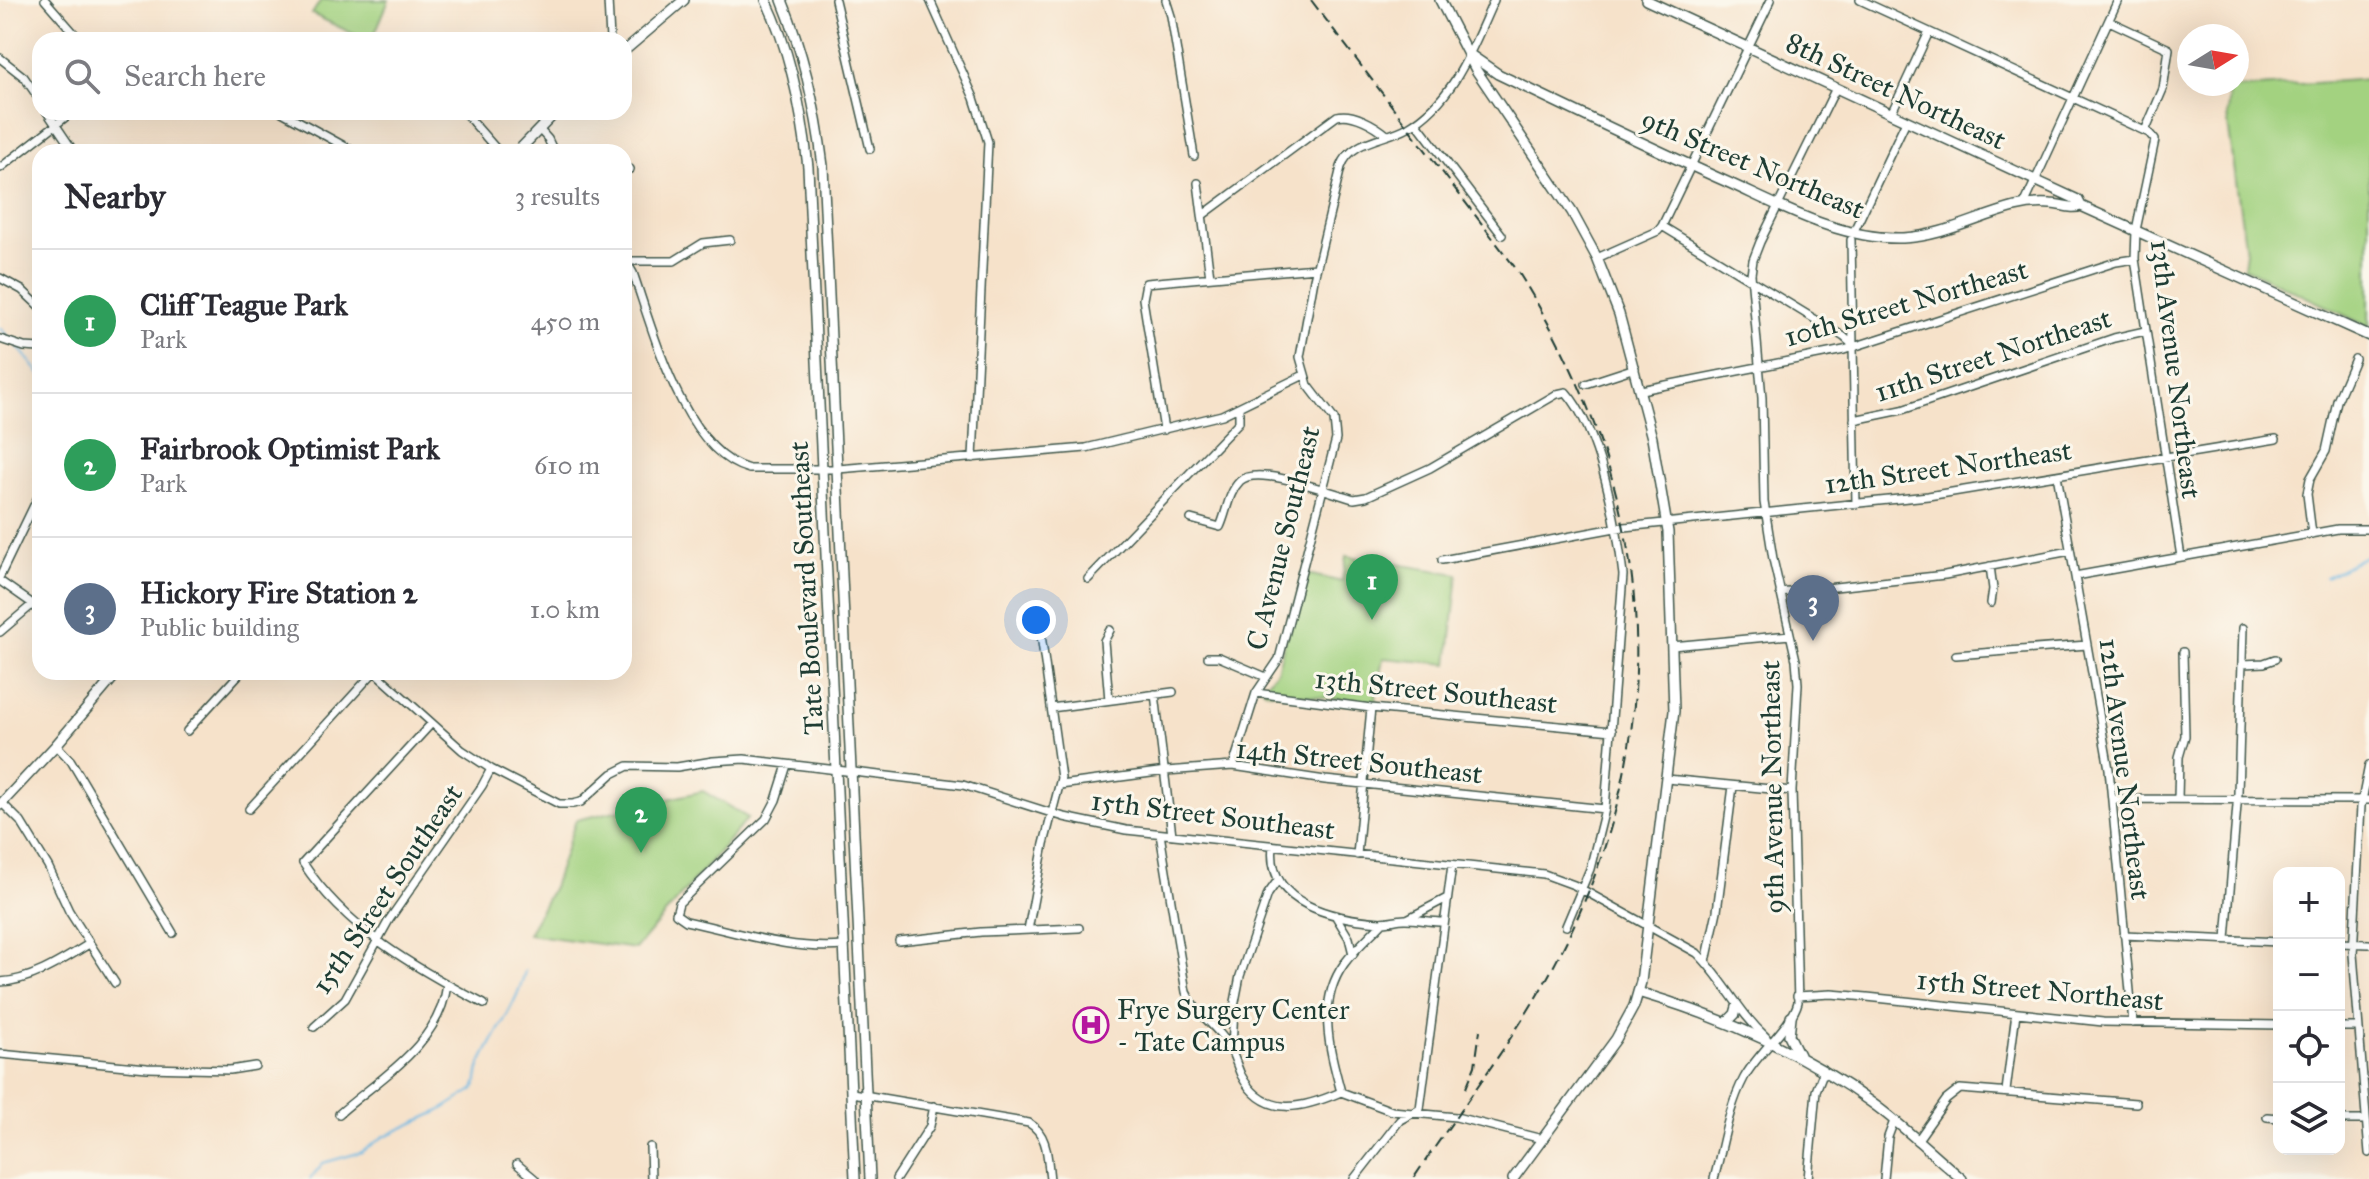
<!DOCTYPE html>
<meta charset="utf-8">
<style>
body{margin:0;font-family:"IM FELL Great Primer",serif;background:#f7f7f7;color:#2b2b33}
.controls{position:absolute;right:24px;bottom:24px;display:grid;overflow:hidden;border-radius:16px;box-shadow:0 8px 32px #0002}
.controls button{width:72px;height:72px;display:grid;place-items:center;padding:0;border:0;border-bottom:2px solid #e1e1e2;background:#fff;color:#2b2b33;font:40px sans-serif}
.compass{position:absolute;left:2177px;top:24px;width:72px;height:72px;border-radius:50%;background:#fff;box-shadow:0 8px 32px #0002;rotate:79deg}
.you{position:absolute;left:1036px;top:620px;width:28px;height:28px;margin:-20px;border:6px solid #fff;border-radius:50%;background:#1a73e8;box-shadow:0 0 0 12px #1a73e833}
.badge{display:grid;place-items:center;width:52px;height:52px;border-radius:50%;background:#7c3aed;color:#fff;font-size:26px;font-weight:700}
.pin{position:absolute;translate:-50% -66px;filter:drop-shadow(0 2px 4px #0008)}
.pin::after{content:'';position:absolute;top:42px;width:28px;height:24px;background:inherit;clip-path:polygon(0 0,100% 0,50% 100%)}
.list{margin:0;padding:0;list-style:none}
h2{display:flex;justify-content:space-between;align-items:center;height:104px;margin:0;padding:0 32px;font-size:34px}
h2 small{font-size:26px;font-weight:400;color:#7c7c81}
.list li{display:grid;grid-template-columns:52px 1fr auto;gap:24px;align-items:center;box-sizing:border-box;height:144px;padding:0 32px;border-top:2px solid #e1e1e2}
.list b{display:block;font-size:30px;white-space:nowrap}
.list p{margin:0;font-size:26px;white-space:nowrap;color:#7c7c81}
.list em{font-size:26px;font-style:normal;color:#7c7c81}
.icon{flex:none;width:44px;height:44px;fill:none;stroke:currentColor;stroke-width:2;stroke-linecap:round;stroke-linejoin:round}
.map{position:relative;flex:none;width:2369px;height:1179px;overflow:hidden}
.search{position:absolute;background:#fff;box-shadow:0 8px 32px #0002;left:32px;top:32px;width:600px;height:88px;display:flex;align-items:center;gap:20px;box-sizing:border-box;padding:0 28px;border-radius:24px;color:#7c7c81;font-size:30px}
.panel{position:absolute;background:#fff;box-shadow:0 8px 32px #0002;left:32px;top:144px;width:600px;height:536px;border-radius:24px}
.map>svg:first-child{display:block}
.green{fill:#a3d280;stroke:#61885a;stroke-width:2}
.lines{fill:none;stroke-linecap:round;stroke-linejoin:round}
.stream{stroke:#6ab8e4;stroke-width:2}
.minor-casing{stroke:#3f564a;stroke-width:10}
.major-casing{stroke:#3f564a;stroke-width:12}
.minor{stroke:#fff;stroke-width:7}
.major{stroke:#fff;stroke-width:9}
.rail{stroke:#1f3d34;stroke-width:2;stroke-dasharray:12 6;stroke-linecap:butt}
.labels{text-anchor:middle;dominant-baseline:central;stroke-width:6;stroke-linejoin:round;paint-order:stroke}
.street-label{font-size:28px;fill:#1f3d34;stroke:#fbf7ec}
.poi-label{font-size:28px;fill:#1f3d34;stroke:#fbf7ec;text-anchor:start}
</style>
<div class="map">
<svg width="2369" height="1179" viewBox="0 0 2369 1179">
<rect width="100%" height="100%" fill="#fbf7ec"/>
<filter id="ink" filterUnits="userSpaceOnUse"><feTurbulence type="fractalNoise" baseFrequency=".0125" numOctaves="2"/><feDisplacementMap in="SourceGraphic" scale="16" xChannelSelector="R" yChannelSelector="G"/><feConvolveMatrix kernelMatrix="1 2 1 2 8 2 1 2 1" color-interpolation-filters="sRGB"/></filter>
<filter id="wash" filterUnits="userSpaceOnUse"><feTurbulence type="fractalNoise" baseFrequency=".006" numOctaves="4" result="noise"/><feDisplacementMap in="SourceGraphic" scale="32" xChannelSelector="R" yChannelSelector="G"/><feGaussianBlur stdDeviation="1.8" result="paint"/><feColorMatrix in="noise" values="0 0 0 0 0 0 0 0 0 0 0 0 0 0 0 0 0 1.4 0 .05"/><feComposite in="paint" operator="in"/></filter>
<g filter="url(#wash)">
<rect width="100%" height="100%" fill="#f6e2ca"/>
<path class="green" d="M321,0H389L372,40H366L312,14Z
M2369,79V327L2244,267L2246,252L2227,116L2229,89Z
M1346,556L1458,574L1448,664L1383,658L1375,703L1265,691L1262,687L1277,671L1303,573L1342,582Z
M703,791L748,818L635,949L528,934L553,887L576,820Z"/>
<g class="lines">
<path class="stream" d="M0,328L11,340
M18,347L40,374
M2326,577L2369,554
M310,1179L323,1163L362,1152L383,1137L440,1111L473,1090C479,1083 476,1075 480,1066C494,1034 517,1005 525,971"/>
</g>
</g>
<g filter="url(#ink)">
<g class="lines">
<defs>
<path id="minor" d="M45,0L80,40
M608,0L610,40
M835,0L870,149
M930,0L974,98L988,142L973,458
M1166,0L1171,16L1194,156
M1860,0L2149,133L2155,140L2136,230L2135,259L2181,557
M2109,21L2169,49L2163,89L2145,131
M0,58L24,77L40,100
M47,112L74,152
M282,112L355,152
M464,112L499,152
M1891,114L1929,32
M1416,122L1502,235
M539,129L548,139L554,152
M0,168L72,112
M624,171L630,169
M1198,183L1210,277
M2024,205L2118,0
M1203,215L1337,116C1353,112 1375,125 1387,135
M1662,226L1844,337L1855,347
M1853,233L1906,121
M1851,240L1856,504
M1597,258L1658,231L1662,226L1771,0
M626,261L633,273C653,330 684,452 749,469H838L1086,448L1222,415L1304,375
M626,261H674L703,243L730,240
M0,278L22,290L40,307
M0,339L24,347L40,348
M1586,384L1635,368
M1641,390L1844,350L2116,262L2135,259
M1854,420L1902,410L2114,338L2145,331
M1164,430L1143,299L1146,283L1316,268
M2057,475L2109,769L2133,1023
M1191,519L1220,527C1227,512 1228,493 1240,481C1257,464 1331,493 1354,499L1366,497L1430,468L1557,394L1566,392C1600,430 1617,524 1623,575L1605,809L1590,869L1566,926
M2312,534L2307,494L2310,479L2326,451L2337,401L2355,359
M1442,560L1615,528L1928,496L2276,439
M1990,566L1993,589L1991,603
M0,576L40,493
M2075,576L2338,529H2369
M1088,579L1239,422V408
M0,581L40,609
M1780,593L1945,575L2070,551
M0,632L33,604
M1672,646L1790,635
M1956,655L2087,645
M1208,657H1219L1266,677
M2243,664L2264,663L2275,659
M375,672L462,750L491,769L559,804H573L581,802L612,774L628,766L677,767L713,761L744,759L963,785L1064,817L1126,830L1544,874L1574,885L1697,953C1724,979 1738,1012 1766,1037
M1256,693L1371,708L1612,731
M1155,694L1172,835
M1109,700L1104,641L1110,630
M1051,708L1173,692
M431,724L303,863C346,929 415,968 484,1004
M187,731L241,672
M56,745L71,761L173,933
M787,765L776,800L766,819L679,903L676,914L686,921C737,932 791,951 844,946
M2369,765L2361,806L2353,954L2369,1153
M1233,766L1256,693L1279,659L1336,439L1334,419L1308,385L1300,357L1314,279L1341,167C1351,139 1386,140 1408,127C1455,100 1473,46 1494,0
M1667,779L1792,791
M1060,785L1166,771L1233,766L1325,780L1605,809
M2112,799L2369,800
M2178,799L2179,757L2185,736L2183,652
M2,803L21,822L48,866L69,911L115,983
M249,809L374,672
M1160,834L1186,992C1195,1014 1217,1025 1229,1046C1234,1055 1237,1066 1241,1075C1265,1120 1304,1108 1341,1092L1392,1111L1456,1117L1542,1139
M1273,846C1266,905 1335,919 1381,922C1389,922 1397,919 1405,919C1418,919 1430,922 1443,922
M1357,855L1371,708
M1335,915L1349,938L1353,954
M1407,919L1447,898
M1028,930L1044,844L1061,778L1041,635
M2124,935L2279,942
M2226,939L2238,793L2243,628
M899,941L981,932L1079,928
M2339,943L2369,944
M1706,962L1717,911L1733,786
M0,982C31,981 63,960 89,944
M1797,996L1831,994L1867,997L2103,1022L2279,1025
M314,1027L345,999L389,920L482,786L491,769
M2339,1027H2358
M1232,1049L1234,1007L1240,976L1268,894L1278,880
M0,1054L147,1068L230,1070L255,1066
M2006,1091L2016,1013
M1341,1092C1330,1051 1316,1003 1344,964C1355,949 1370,936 1383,922
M852,1093L1029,1123C1049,1135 1047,1158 1050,1179
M339,1114C381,1077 439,1045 447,985
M2267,1117L2279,1118
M2339,1120H2366
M1917,1141L1946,1100L1960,1089L2136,1103
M650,1147L651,1179
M517,1164L535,1179
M896,1179L930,1126L934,1106
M1354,1179L1400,1120L1420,1109L1452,865
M1714,1179C1723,1146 1728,1108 1744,1078C1757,1053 1792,1026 1798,1002L1792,791L1798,684L1796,660L1773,559L1764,502L1762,398L1751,274L1753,260L1760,242L1836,88
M1808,1179L1816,1091L1823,1073
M1884,1179L1888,1137L1894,1121"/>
<path id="major" d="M766,0C791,52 802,110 808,167L855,1179
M782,0C804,54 816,108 823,166L870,1179
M1440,0L1476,70L1572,212L1597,258L1619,314L1652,438L1668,532L1674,711L1641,982L1634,1006L1616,1039L1513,1179
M1646,0L2078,200L2081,206L2369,336
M624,51L684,0
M1469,54L1498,74C1573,110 1649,147 1725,181C1781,206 1840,240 1903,238C1943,236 1977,217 2015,207C2027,204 2039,203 2051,204C2061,204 2072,210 2081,206
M517,152L556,112
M0,805L56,745L118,672
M1638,992C1722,1017 1802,1051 1872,1103C1904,1126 1932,1154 1962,1179
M1791,1017L1789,1035L1799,1055
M1727,1022L1735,1014L1737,1007"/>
</defs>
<use href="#minor" class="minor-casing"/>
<use href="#major" class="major-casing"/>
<use href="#minor" class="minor"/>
<use href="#major" class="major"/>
<path class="rail" d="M1311,0L1517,270C1655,489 1679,722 1559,956C1519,1034 1462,1106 1413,1179
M1466,1088L1475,1066L1480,1030"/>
</g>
</g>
<defs>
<symbol id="hospital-ring" viewBox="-11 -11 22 22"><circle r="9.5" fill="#fbf7ec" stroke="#b5179e" stroke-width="1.5"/><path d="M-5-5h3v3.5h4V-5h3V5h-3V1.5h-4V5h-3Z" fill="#b5179e"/></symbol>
</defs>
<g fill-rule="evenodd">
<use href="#hospital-ring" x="1071" y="1005" width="40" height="40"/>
</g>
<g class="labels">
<g class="street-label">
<text transform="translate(1896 91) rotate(25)">8th Street Northeast</text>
<text transform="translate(1753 164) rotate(23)">9th Street Northeast</text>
<text transform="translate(1906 303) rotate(-16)">10th Street Northeast</text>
<text transform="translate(1993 355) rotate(-18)">11th Street Northeast</text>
<text transform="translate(2176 369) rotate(83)">13th Avenue Northeast</text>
<text transform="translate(1948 467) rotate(-8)">12th Street Northeast</text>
<text transform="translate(1283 538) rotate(-76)">C Avenue Southeast</text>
<text transform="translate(806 588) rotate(-93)">Tate Boulevard Southeast</text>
<text transform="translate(1436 691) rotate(6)">13th Street Southeast</text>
<text transform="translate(1359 761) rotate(6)">14th Street Southeast</text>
<text transform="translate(2125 769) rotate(83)">12th Avenue Northeast</text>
<text transform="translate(1772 787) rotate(-91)">9th Avenue Northeast</text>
<text transform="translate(1213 815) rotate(7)">15th Street Southeast</text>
<text transform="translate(387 889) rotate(-56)">15th Street Southeast</text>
<text transform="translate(2040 990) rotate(5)">15th Street Northeast</text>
</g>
<g class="poi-label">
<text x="1117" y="1009">Frye Surgery Center<tspan x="1117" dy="32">- Tate Campus</tspan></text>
</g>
</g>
</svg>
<div class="controls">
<button>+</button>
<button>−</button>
<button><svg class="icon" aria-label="locate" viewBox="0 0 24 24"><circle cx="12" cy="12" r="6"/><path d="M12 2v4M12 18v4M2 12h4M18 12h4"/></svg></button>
<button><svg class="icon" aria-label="layers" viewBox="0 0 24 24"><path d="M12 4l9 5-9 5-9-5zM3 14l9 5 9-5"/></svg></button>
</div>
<svg class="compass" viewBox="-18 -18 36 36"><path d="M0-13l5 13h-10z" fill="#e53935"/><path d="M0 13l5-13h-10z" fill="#7c7c81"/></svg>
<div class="you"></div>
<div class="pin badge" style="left:1372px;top:620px;background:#2e9e5b">1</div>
<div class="pin badge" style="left:641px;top:853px;background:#2e9e5b">2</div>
<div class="pin badge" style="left:1813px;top:641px;background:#5c6f8a">3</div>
<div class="search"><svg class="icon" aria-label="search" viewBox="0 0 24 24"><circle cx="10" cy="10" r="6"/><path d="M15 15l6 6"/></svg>Search here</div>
<section class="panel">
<h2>Nearby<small>3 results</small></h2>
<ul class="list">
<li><span class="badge" style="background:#2e9e5b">1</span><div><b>Cliff Teague Park</b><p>Park</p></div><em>450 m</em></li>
<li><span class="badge" style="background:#2e9e5b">2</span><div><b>Fairbrook Optimist Park</b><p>Park</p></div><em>610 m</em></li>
<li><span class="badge" style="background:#5c6f8a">3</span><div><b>Hickory Fire Station 2</b><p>Public building</p></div><em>1.0 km</em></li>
</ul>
</section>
</div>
